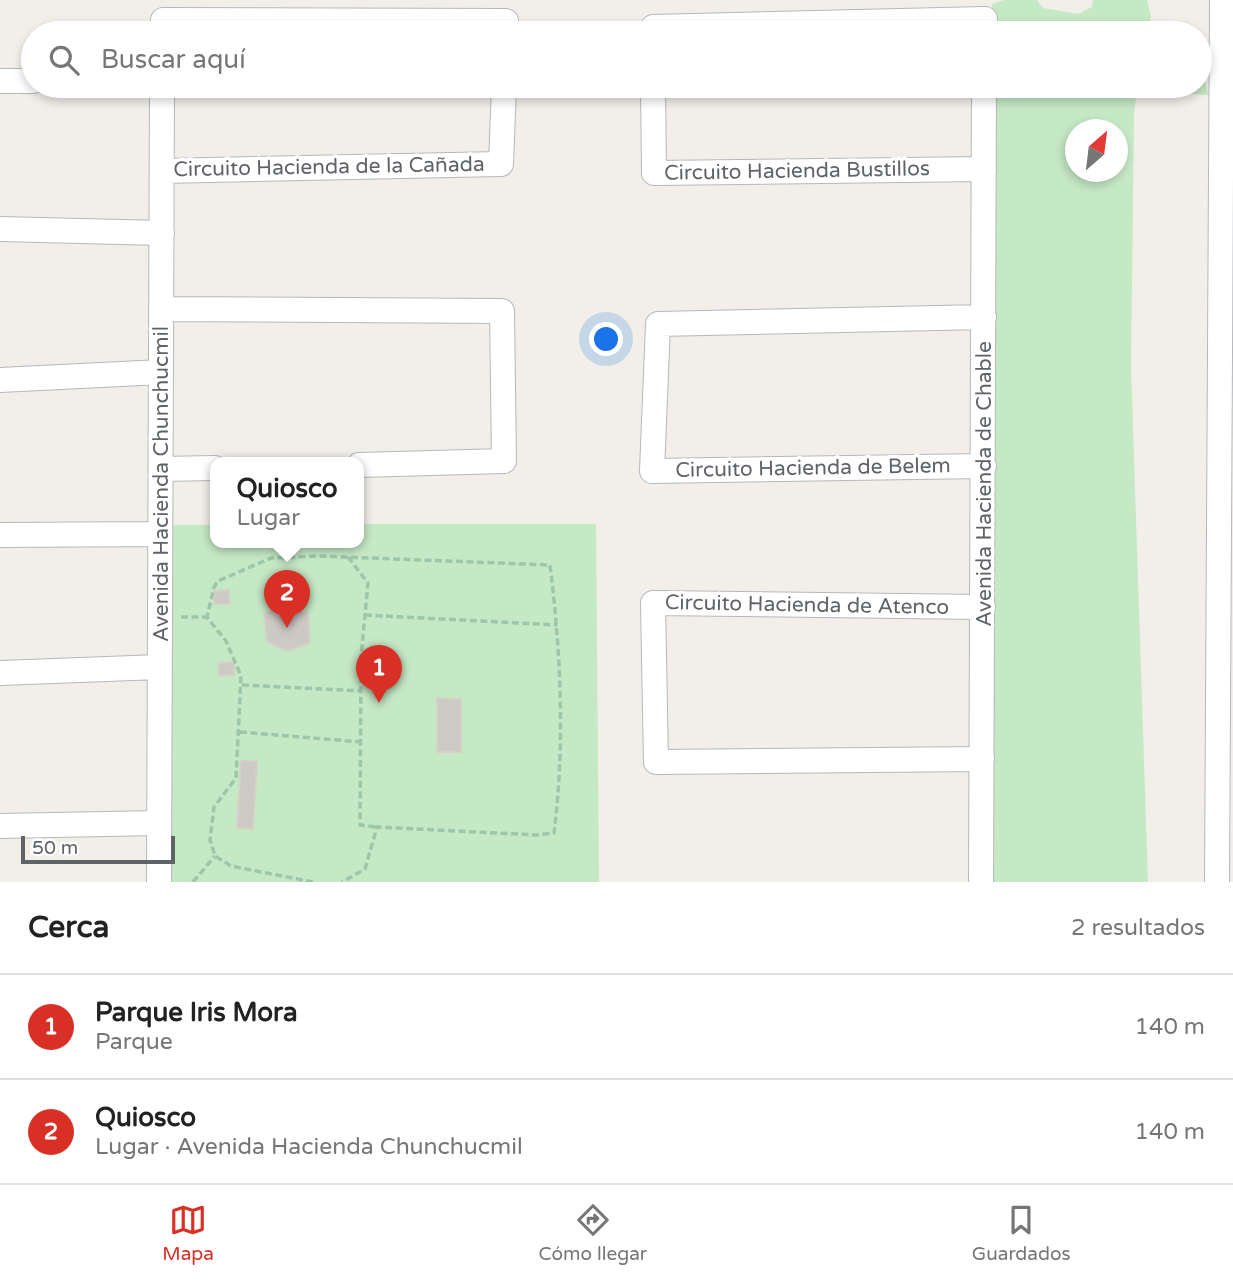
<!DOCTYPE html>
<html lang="es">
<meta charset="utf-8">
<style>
body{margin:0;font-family:"Varela Round",sans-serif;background:#f6f6f6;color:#222}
.compass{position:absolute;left:1065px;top:119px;width:63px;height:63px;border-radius:50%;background:#fff;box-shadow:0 4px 10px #0003;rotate:28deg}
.scale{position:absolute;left:21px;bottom:18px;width:154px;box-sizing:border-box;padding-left:7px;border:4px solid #5f6368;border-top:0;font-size:19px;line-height:24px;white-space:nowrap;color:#5f6368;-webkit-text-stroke:5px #fff;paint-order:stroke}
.you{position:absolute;left:607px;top:340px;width:24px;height:24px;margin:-18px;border:5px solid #fff;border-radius:50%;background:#1a73e8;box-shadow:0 0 0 10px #1a73e833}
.badge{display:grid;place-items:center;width:46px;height:46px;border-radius:50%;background:#d93025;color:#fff;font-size:23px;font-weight:700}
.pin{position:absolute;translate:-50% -58px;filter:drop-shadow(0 2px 4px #0008)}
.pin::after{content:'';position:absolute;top:37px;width:24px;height:21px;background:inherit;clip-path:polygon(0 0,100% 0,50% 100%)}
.popup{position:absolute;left:210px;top:457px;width:154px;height:91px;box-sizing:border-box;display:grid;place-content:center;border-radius:14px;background:#fff;filter:drop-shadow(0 2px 5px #0005);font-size:23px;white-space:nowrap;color:#767676}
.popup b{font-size:26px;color:#222}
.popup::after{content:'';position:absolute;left:50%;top:100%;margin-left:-14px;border:14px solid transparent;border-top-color:#fff}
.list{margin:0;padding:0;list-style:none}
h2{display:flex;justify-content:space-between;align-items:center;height:91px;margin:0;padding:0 28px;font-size:30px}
h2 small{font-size:23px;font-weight:400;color:#767676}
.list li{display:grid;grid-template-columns:46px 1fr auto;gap:21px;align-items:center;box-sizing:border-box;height:105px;padding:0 28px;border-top:2px solid #e0e0e0}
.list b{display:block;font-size:26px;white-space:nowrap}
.list p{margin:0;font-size:23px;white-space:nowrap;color:#767676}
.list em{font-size:23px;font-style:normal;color:#767676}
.icon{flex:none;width:38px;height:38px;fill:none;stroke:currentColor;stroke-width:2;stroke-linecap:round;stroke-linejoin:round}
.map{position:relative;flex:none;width:1233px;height:882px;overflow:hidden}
.search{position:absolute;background:#fff;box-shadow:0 4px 10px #0003;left:21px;right:21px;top:21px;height:77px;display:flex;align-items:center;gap:18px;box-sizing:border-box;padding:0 24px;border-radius:38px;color:#767676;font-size:26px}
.sheet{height:301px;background:#fff}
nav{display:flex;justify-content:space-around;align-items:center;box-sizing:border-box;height:98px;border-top:2px solid #e0e0e0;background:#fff;font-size:19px;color:#767676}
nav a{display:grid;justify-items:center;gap:4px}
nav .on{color:#d93025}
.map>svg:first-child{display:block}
.green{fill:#c5e8c5;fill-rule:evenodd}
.building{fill:#cccac5;stroke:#d6d1c6;stroke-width:2}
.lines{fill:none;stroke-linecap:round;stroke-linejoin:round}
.minor-casing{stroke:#b5b8bc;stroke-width:26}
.path{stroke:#9cc7a9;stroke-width:3.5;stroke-dasharray:7 3.5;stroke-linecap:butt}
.minor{stroke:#fff;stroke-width:24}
.labels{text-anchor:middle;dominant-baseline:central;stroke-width:7;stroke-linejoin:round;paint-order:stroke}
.street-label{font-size:21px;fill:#5f6368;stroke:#fff}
</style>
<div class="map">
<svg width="1233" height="882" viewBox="0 0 1233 882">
<rect width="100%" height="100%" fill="#f1efe8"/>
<path class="green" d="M1004,0H1037L1043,8L1078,14L1092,7L1093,0H1147L1151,16L1147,33H992V4Z
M1200,73H1202L1209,95L1137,91L1134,113L1131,367L1148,882H992V86H1200ZM1076,130H1118V172H1076Z
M359,524H596L599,882H159L161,525H215V542H359Z"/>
<path class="building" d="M229,590L230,604H214V591Z
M286,603L308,613L310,643L288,651L267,642L264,613Z
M234,662V675L219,676L218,663Z
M437,698L461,699V752H437Z
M241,761H257L253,829L237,828Z"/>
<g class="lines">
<defs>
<path id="minor" d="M163,20L506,21L505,33
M653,33V27L985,19
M0,81H33
M653,86L654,173L984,169
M162,171L501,164L504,86
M0,229L162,233
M161,309L502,311L504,461L359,465
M984,317L658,324L652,471L984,466
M0,380L161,372
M161,469L215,468
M0,535L160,534
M0,673L160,667
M982,759L656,762L653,603L983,607
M0,826L159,823
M159,882L162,86
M981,882L984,86
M1217,882L1222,0"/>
</defs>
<use href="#minor" class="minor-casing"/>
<path class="path" d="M348,557L368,583L361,657L360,825L376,827
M365,615L557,625
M181,617H207
M242,685L362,691
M240,732L361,742
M193,882L215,856
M313,882L231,866L215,856L210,840L214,807L236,778L241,676L226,641L207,617L214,587L218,581L271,558L318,556L550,565C561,653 565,745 554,833L536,835L377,827L365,869L342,882"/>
<use href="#minor" class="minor"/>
</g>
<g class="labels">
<g class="street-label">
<text transform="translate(329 167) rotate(-1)">Circuito Hacienda de la Cañada</text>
<text transform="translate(797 171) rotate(-1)">Circuito Hacienda Bustillos</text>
<text transform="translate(813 468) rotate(-1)">Circuito Hacienda de Belem</text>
<text transform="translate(161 484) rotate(-90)">Avenida Hacienda Chunchucmil</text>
<text transform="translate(984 484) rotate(-90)">Avenida Hacienda de Chable</text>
<text transform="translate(807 605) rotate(1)">Circuito Hacienda de Atenco</text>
</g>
</g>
</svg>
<svg class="compass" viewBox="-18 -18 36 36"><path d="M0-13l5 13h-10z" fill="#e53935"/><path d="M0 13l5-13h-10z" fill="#767676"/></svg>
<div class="scale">50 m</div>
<div class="you"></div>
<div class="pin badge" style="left:379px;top:703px">1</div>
<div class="pin badge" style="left:287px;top:628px">2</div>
<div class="popup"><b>Quiosco</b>Lugar</div>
<div class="search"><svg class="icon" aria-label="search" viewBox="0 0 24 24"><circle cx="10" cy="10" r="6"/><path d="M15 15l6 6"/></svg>Buscar aquí</div>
</div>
<section class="sheet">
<h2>Cerca<small>2 resultados</small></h2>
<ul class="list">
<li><span class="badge">1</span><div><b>Parque Iris Mora</b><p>Parque</p></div><em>140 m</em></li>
<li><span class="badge">2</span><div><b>Quiosco</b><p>Lugar · Avenida Hacienda Chunchucmil</p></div><em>140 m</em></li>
</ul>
</section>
<nav>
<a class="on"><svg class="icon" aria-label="map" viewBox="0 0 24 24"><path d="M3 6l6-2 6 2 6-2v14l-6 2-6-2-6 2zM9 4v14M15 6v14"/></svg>Mapa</a>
<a><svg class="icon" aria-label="directions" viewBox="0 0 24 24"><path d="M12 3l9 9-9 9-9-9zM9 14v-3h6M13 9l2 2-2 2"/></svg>Cómo llegar</a>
<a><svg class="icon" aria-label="saved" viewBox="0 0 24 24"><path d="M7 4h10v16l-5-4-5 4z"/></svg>Guardados</a>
</nav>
